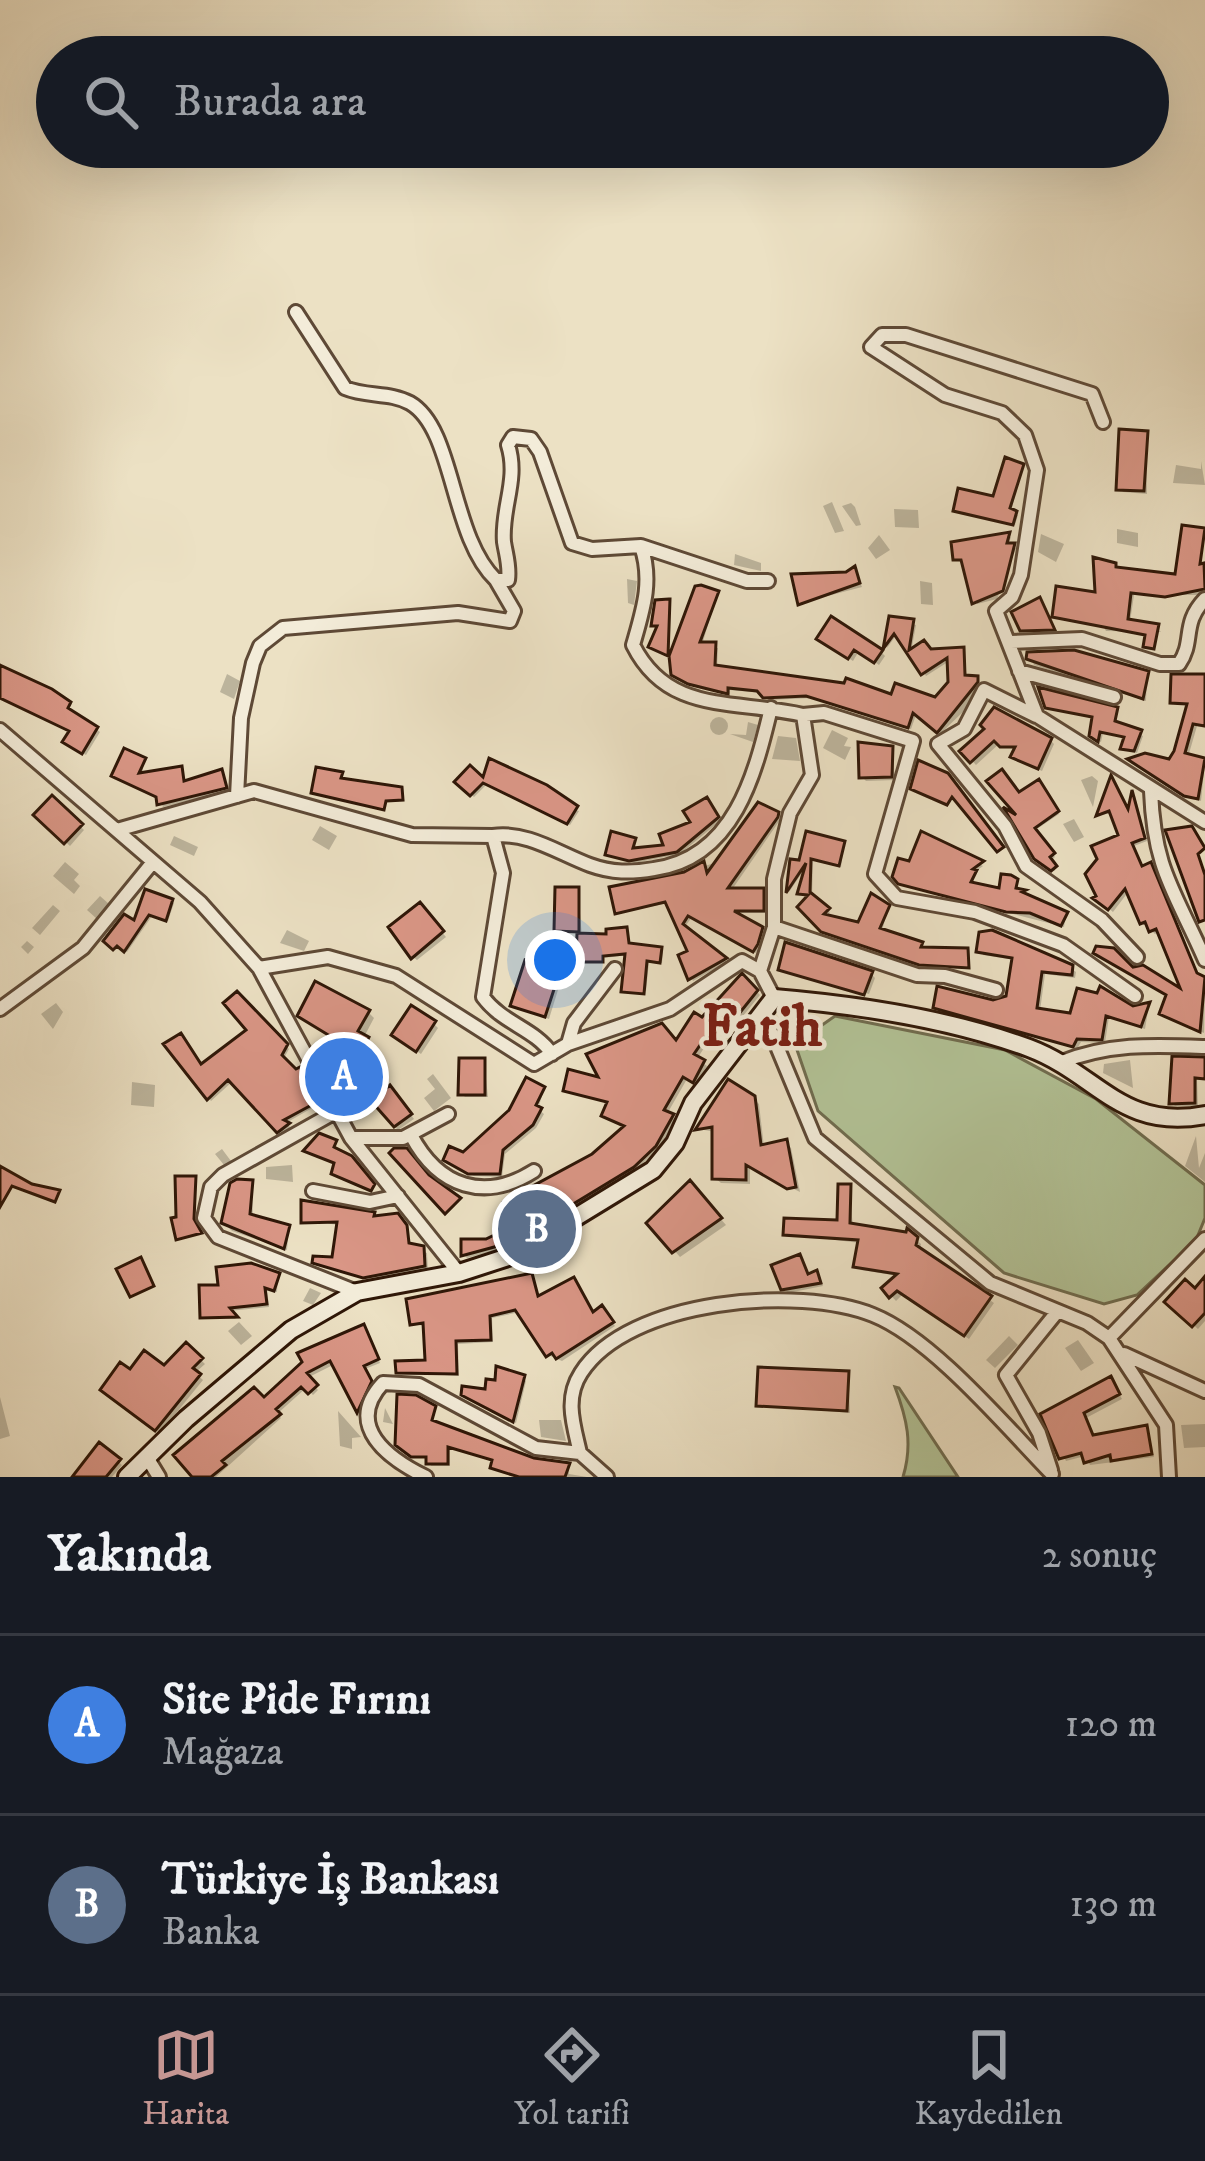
<!DOCTYPE html>
<html lang="tr">
<meta charset="utf-8">
<style>
body{margin:0;font-family:"IM FELL DW Pica",serif;background:#242831;color:#f1f3f6}
.you{position:absolute;left:555px;top:960px;width:42px;height:42px;margin:-30px;border:9px solid #fff;border-radius:50%;background:#1a73e8;box-shadow:0 0 0 18px #1a73e833}
.badge{display:grid;place-items:center;width:78px;height:78px;border-radius:50%;background:#c59692;color:#fff;font-size:39px;font-weight:700}
.pin{position:absolute;translate:-50% -50%;border:6px solid #fff;box-shadow:0 3px 12px #0006}
.list{margin:0;padding:0;list-style:none}
h2{display:flex;justify-content:space-between;align-items:center;height:156px;margin:0;padding:0 48px;font-size:51px}
h2 small{font-size:39px;font-weight:400;color:#9ea1a6}
.list li{display:grid;grid-template-columns:78px 1fr auto;gap:36px;align-items:center;box-sizing:border-box;height:180px;padding:0 48px;border-top:3px solid #363941}
.list b{display:block;font-size:45px;white-space:nowrap}
.list p{margin:0;font-size:39px;white-space:nowrap;color:#9ea1a6}
.list em{font-size:39px;font-style:normal;color:#9ea1a6}
.icon{flex:none;width:66px;height:66px;fill:none;stroke:currentColor;stroke-width:2;stroke-linecap:round;stroke-linejoin:round}
.map{position:relative;flex:none;width:1205px;height:1477px;overflow:hidden}
.search{position:absolute;background:#171b24;box-shadow:0 12px 48px #0002;left:36px;right:36px;top:36px;height:132px;display:flex;align-items:center;gap:30px;box-sizing:border-box;padding:0 42px;border-radius:66px;color:#9ea1a6;font-size:45px}
.sheet{height:516px;background:#171b24}
nav{display:flex;justify-content:space-around;align-items:center;box-sizing:border-box;height:168px;border-top:3px solid #363941;background:#171b24;font-size:33px;color:#9ea1a6}
nav a{display:grid;justify-items:center;gap:6px}
nav .on{color:#c59692}
.map>svg:first-child{display:block}
.green{fill:#b3c498;stroke:#706d50;stroke-width:3}
.shadow{fill:#0003}
.building{fill:#da9686;stroke:#2e1607;stroke-width:3}
.lines{fill:none;stroke-linecap:round;stroke-linejoin:round}
.street-casing{stroke:#5e4936;stroke-width:18}
.secondary-casing{stroke:#2e1607;stroke-width:22}
.street{stroke:#f3ecd9;stroke-width:12}
.secondary{stroke:#f3ecd9;stroke-width:16}
.labels{text-anchor:middle;dominant-baseline:central;stroke-width:9;stroke-linejoin:round;paint-order:stroke}
.district-label{font-size:57px;font-weight:bold;fill:#7a1f14;stroke:#f3ecd9}
</style>
<div class="map">
<svg width="1205" height="1477" viewBox="0 0 1205 1477">
<rect width="100%" height="100%" fill="#ece1c4"/>
<filter id="stains"><feTurbulence type="fractalNoise" baseFrequency=".00167" numOctaves="4"/><feColorMatrix values="0 0 0 0 .2 0 0 0 0 .09 0 0 0 0 .02 0 0 0 .5 -.17"/></filter>
<radialGradient id="worn" r=".72"><stop offset=".6" stop-color="#630" stop-opacity="0"/><stop offset="1" stop-color="#630" stop-opacity=".3"/></radialGradient>
<path class="green" d="M835,1016L1005,1050L1096,1099L1205,1185V1218L1196,1240L1137,1295L1104,1304L1004,1273L818,1111L795,1044Z
M895,1387L899,1388L958,1477H903C913,1444 907,1419 895,1387Z"/>
<path class="shadow" d="M1146,434L1147,494L1123,492L1119,488Z
M1201,461L1205,485L1173,483L1176,465L1201,469Z
M1022,467L1011,512L1018,515L1015,525L956,510L995,500Z
M832,502L844,531L835,533L823,506Z
M851,503L855,507L861,525L856,526L842,506Z
M894,509L918,510L919,528L895,527Z
M1117,529L1138,533V547L1117,543Z
M1041,534L1064,544L1056,562L1038,552Z
M879,535L890,550L876,559L868,548Z
M1011,537L1008,546L1016,548L997,599L977,604L954,544Z
M735,554L761,563V571L734,565Z
M854,570L862,587L801,603L847,575Z
M627,579L637,581L634,605L628,603Z
M920,581L932,583L933,605L921,604Z
M1205,582L1201,595H1134L1130,622L1162,632L1106,631L1103,626L1055,616L1098,595Z
M717,594L702,645L718,648L717,668L936,701L951,683V660L926,676L897,634L887,648L891,619L916,625L911,652L963,650L967,678L979,681L964,711L941,733L917,712L911,729L811,698L769,700L763,693L730,690V694L678,677Z
M1039,600L1043,604L1056,633L1022,629Z
M824,642L881,652L885,656L879,665L859,651L853,661Z
M1030,655L1147,674L1146,701L1034,665Z
M0,668L49,693L100,732L86,755L69,745L72,731L0,697Z
M227,674L240,681L234,699L220,692Z
M1205,695V728L1197,726L1188,757L1205,762L1201,801L1133,760L1170,762L1190,706L1173,702Z
M1048,706L1116,709L1117,725L1143,736L1137,753L1123,748L1127,738L1103,733L1101,742L1095,739V719Z
M710 726a9 9 0 1 1 18 0a9 9 0 1 1-18 0Z
M748,722L758,725L753,742L730,734L746,735Z
M988,729L1050,740L1054,744L1042,771L1018,760L1017,750L1000,743L976,765L963,751Z
M832,730L848,738L844,746L851,747L845,760L823,748Z
M778,736L796,738L800,761L772,759Z
M892,749L895,780L866,781L862,777Z
M144,761L142,775L181,769L186,784L222,772L229,791L163,807L159,798L118,779Z
M1092,776L1098,781L1093,807L1081,780Z
M1112,780L1129,814L1135,796L1147,841L1134,846L1143,869H1154L1198,976L1205,978L1204,1033L1166,1017L1169,995L1132,970L1187,995L1160,931L1155,934L1142,922L1129,891L1113,912L1097,899L1122,836L1113,813L1100,815Z
M458,782H484L579,811L570,825L487,784L474,797Z
M1038,783L1059,814L1034,831L1055,857L1050,861L1055,871L1040,861L1027,825Z
M52,799L84,830L70,846L37,815Z
M709,803L720,821L680,854L634,863L608,854L634,840L635,851L667,847Z
M778,815L780,820L731,891L765,894V913H731L764,933L756,953L692,917L684,928L727,962L693,981L682,956L691,953L669,903L618,913L657,882L720,861Z
M1074,819L1084,837L1074,842L1063,824Z
M320,826L337,836L329,850L312,840Z
M922,835L983,866L975,872L973,885L1001,892L1016,882L1023,896L1066,914L1064,927L904,886Z
M174,836L198,847L194,856L170,845Z
M844,844L841,867L813,860L812,897L830,912L825,918L860,925L888,908L882,931L923,947L967,951L970,969L924,966L827,931L811,896L801,893L806,867L789,892L792,863Z
M65,862L79,874L74,880L80,886L74,894L53,876Z
M578,890L582,937H610L626,930L629,946L663,952L662,963L649,962L646,991L625,989L628,955L604,958V963H581L580,934L557,930Z
M147,893L174,903L168,921L152,916L127,952L109,942L136,924Z
M100,896L109,904L97,919L87,910Z
M53,905L60,911L40,935L32,928Z
M419,906L446,937L417,960L413,957Z
M287,930L309,941L304,951L280,943Z
M982,936L1056,957L1076,972L1075,978L1045,974L1040,1011L1072,1017L1149,1005L1145,1029L1109,1017L1105,1043L1081,1042L1077,1049L941,1011L937,1007L1009,998L1015,960L983,955Z
M27,941L34,947L28,954L21,947Z
M782,968L871,974L875,978L869,994Z
M558,973L562,977L549,1019L514,1005Z
M743,977L760,995L731,1031L720,1023L697,1059L707,1066L697,1084L687,1079L667,1114L676,1120L667,1140L637,1169L513,1246L467,1258L464,1255L519,1227L627,1127L610,1104L566,1090L604,1081L676,1045Z
M237,995L289,1049L283,1060L303,1073L319,1104L286,1123L290,1127L282,1134L233,1081L211,1101L167,1045L201,1068L250,1030Z
M56,1003L63,1012L53,1029L41,1014Z
M368,1012L374,1018L364,1037L373,1045L359,1072L326,1055Z
M434,1024L438,1028L421,1054L399,1039Z
M1205,1058V1080H1197L1198,1106H1175L1172,1103Z
M1130,1060L1133,1088L1103,1073L1104,1064Z
M484,1061L488,1097H465L461,1093Z
M433,1074L451,1098L434,1111L424,1098L435,1089L427,1079Z
M132,1082L155,1085L154,1107L131,1105Z
M544,1089L538,1109L544,1114L536,1128L505,1154L502,1177L474,1176L450,1163Z
M394,1093L414,1119L398,1130L394,1126Z
M753,1098L759,1104L764,1147L786,1143L791,1148L800,1192L750,1167V1184L721,1183L715,1178V1132L699,1129Z
M1196,1136L1199,1168L1205,1153V1182L1185,1166Z
M222,1149L231,1161L224,1165L215,1154Z
M292,1165L293,1182L266,1179V1167Z
M252,1183L253,1218L289,1228L287,1250L232,1231L224,1223Z
M690,1184L726,1225L680,1257L650,1223Z
M849,1187L853,1227L909,1233L921,1244L920,1251L994,1303L969,1339L903,1294L896,1301L885,1289L899,1276L861,1270L857,1266L860,1243L786,1234L840,1223Z
M374,1214L401,1221L412,1247L427,1253L428,1270L369,1281L316,1262L334,1261L340,1225L304,1221Z
M799,1257L809,1276L816,1274L823,1286L788,1293L784,1289Z
M278,1275L277,1292L267,1289L269,1307L229,1311L236,1319L203,1316Z
M531,1276L539,1298L594,1315L602,1309L615,1326L562,1361L548,1355L520,1312L492,1318L493,1342L458,1344L459,1376L399,1372L428,1363L426,1326L412,1324Z
M1205,1280V1321L1198,1329L1168,1302L1195,1293Z
M310,1288L321,1293L313,1305L303,1301Z
M239,1322L252,1336L241,1345L228,1331Z
M366,1330L380,1363L365,1369L374,1386L361,1413L335,1364L307,1378L318,1390L313,1395L306,1388L277,1414L281,1418L216,1477H196L177,1455L264,1401L306,1363Z
M1009,1336L1018,1345L995,1368L986,1360Z
M1078,1340L1094,1363L1081,1371L1065,1348Z
M186,1346L205,1364L195,1373L203,1380L160,1433L107,1393L130,1373L165,1369Z
M499,1370L516,1371L526,1381L516,1423L467,1398L488,1392L498,1383Z
M848,1374L850,1413L759,1405Z
M1114,1384L1122,1399L1086,1418L1094,1438L1146,1429L1154,1457L1090,1465L1085,1456L1066,1461L1044,1415Z
M0,1397L10,1436L0,1439Z
M385,1408L393,1424L383,1422Z
M434,1409L433,1424L533,1461L568,1466L569,1474L587,1477H523L496,1470L495,1461L450,1447V1466H431L429,1458L410,1454Z
M338,1411L361,1437L352,1438V1449L340,1446Z
M539,1420H561L566,1441L541,1437Z
M1205,1424V1447L1184,1448L1181,1425Z
M100,1446L122,1465L112,1477H75Z"/>
<path class="building" d="M1119,429L1148,431L1144,491L1116,490Z
M1005,457L1024,464L1010,508L1017,511L1013,525L953,511L958,488L993,496Z
M1182,525L1205,528L1200,564L1204,563L1205,589L1165,597L1131,593L1128,619L1159,624L1154,649L1143,647L1145,635L1052,617L1056,586L1095,592L1093,557L1116,563V567L1175,574Z
M1010,532L1007,543H1015L1003,591L972,604L961,560H953L951,542Z
M855,566L860,583L798,605L791,574L846,572Z
M701,585L719,591L700,642H716L715,665L844,683L846,678L891,694L895,683L935,697L948,682L947,658L921,675L894,634L883,649L889,616L914,619L909,650L924,640L931,649L964,647L965,675L978,676V682L937,733L913,713L908,728L806,696L763,698L757,691L728,688V694L688,684L671,675L669,656L695,586Z
M1040,597L1055,630L1020,631L1011,612Z
M669,599H670L668,656L648,647L657,626H651L655,600Z
M831,616L883,650L874,663L854,650L848,659L816,639Z
M1074,650L1149,671L1143,699L1026,659L1027,652Z
M0,665L52,689L71,702L68,708L98,727L82,754L62,742L69,731L0,698Z
M1171,674H1205V726L1193,724L1185,753L1205,758L1198,799L1184,796L1127,759L1145,753L1169,759L1174,751L1187,704L1170,703Z
M1038,687L1118,707L1115,721L1142,730L1134,751L1120,749L1124,737L1100,732L1098,742L1089,736L1092,717L1045,708Z
M994,707L1052,738L1038,769L1010,757L1015,747H1000L994,741L970,763L959,751L984,729L980,725Z
M858,742L893,746L892,777L859,778Z
M124,748L146,758L139,773L182,766L184,781L222,769L227,788L157,805L156,797L111,776Z
M489,758L547,785L578,806L567,824L483,783L470,796L454,782L470,765L483,777Z
M918,760L948,773L1004,847L997,852L952,797L947,805L910,789Z
M316,767L343,772L341,778L402,787L403,800L386,801L384,810L311,793Z
M1002,769L1019,792L1039,779L1059,811L1035,828L1055,853L1050,857L1057,866L1051,871L1034,859L1003,807L1016,815L986,781Z
M1111,775L1128,809L1132,790L1145,838L1132,843L1142,866L1151,862L1197,973L1205,977L1200,1032L1159,1014L1166,995L1093,953L1096,946L1114,948L1133,967L1143,965L1180,988L1156,929L1149,932L1145,922L1140,924L1125,889L1108,910L1092,898L1096,896L1085,874L1097,859L1091,846L1118,835L1109,811L1096,816Z
M52,795L83,824L64,844L33,815Z
M707,797L719,817L677,852L629,861L605,855L611,831L636,838L633,848L663,845L659,834L690,822L683,811Z
M758,802L779,812L778,817L728,888H764V911H734L763,927L758,944L753,952L688,916L683,924L727,958L688,980L678,955L687,951L665,902L615,914L609,887L684,872L704,861L707,873Z
M1192,826L1205,848L1198,854L1205,875V920L1199,922L1165,830Z
M806,831L845,841L839,866L811,859L810,892L830,908L824,914L858,922L871,893L890,905L880,928L923,942L921,947L968,948L969,968L919,965L821,932L797,907L808,895L797,894L806,863L786,893L790,859L799,860Z
M921,831L984,861L973,869L977,870L971,882L999,888L1001,874L1011,875L1018,879L1016,888L1026,890L1022,892L1068,912L1061,926L1030,913L1006,912L898,884L892,877L898,858L909,861Z
M555,887H579V932L554,931Z
M145,889L173,899L166,921L149,915L124,952L117,946L113,950L103,941L124,914L134,920Z
M420,902L444,931L411,959L388,927Z
M627,927L629,943L662,947L660,963L647,961L644,994L621,992L625,954L603,956V962H576L577,933L606,934V929Z
M992,930L1073,965L1072,975L1042,972L1037,1008L1070,1013L1077,988L1097,993L1100,986L1133,1006L1150,1002L1141,1027L1106,1016L1102,1040L1077,1039L1073,1047L933,1008L937,986L993,1000L1006,996L1012,958L976,952L979,932Z
M785,942L873,971L864,995L778,970Z
M525,960L560,971L545,1017L510,1006Z
M742,973L758,990L726,1030L716,1022L694,1054L705,1060L693,1083L683,1077L664,1110L674,1114L656,1146L634,1167L509,1243L461,1256V1239H486L515,1225L503,1202L592,1154L624,1126L601,1116L607,1102L563,1091L568,1069L598,1077L586,1054L662,1023L676,1040L694,1012L702,1017Z
M315,981L370,1010L358,1031L369,1037L351,1072L320,1055L330,1036L297,1016Z
M237,991L288,1044L282,1055L296,1069L300,1067L319,1101L284,1120L290,1123L277,1133L228,1080L207,1100L163,1044L181,1033L201,1064L246,1030L223,1003Z
M411,1005L436,1021L416,1052L391,1035Z
M1172,1056L1205,1057V1079L1195,1078V1103L1169,1104Z
M459,1058H485V1095H458Z
M526,1077L545,1087L536,1105L542,1108L533,1125L503,1150L500,1174H468L443,1160L449,1146L463,1152L509,1110Z
M728,1079L755,1096L761,1145L787,1139L796,1187L787,1189L746,1165V1180L712,1179V1127L695,1130Z
M390,1085L412,1114L394,1127L371,1101Z
M319,1133L337,1140L334,1147L352,1156L375,1184L371,1191L331,1174L334,1163L303,1151Z
M394,1148H407L429,1175L461,1198L445,1214L389,1153Z
M0,1166L32,1184L60,1190L55,1202L12,1186L0,1207Z
M175,1176H196L194,1219L202,1233L176,1240L171,1218L176,1217Z
M237,1179L253,1180L250,1214L290,1225L284,1249L221,1223L230,1183Z
M690,1180L722,1218L672,1253L646,1223Z
M838,1184H851L850,1223L906,1232L907,1228L918,1237L916,1245L992,1296L964,1336L897,1291L889,1298L881,1288L897,1274L853,1267L858,1240L783,1235L784,1218L837,1220Z
M301,1200L375,1212L374,1216L398,1213L407,1225L409,1243L424,1246L425,1266L363,1278L312,1263L313,1256L332,1257L337,1222L301,1223Z
M800,1254L808,1274L817,1270L821,1283L781,1290L771,1265Z
M141,1257L154,1286L130,1297L116,1269Z
M251,1263L280,1273L274,1291L265,1288L267,1304L230,1308L238,1317L200,1318L199,1285H218L216,1267Z
M532,1273L538,1296L574,1277L593,1312L602,1305L614,1322L556,1359L552,1353L546,1357L515,1310L490,1316L491,1340L456,1341L457,1374L396,1373L395,1361L425,1360L423,1323L410,1325L406,1299Z
M1205,1276V1313L1192,1327L1164,1302L1185,1279L1195,1288Z
M364,1324L379,1359L364,1366L372,1381L357,1413L330,1361L307,1373L318,1385L308,1394L301,1387L276,1409L281,1414L222,1461L226,1465L211,1477H192L173,1455L254,1387L264,1397L302,1362L297,1353Z
M186,1342L203,1358L193,1368L201,1374L155,1431L100,1390L120,1362L130,1369L144,1350L164,1365Z
M496,1366L525,1375L513,1422L461,1395L462,1386L485,1389L486,1379L495,1380Z
M758,1367L849,1371L847,1411L756,1406Z
M1111,1376L1120,1394L1084,1413L1093,1435L1147,1425L1152,1454L1111,1461L1110,1455L1084,1463L1081,1453L1059,1459L1040,1414Z
M397,1394L416,1395L436,1406L432,1420L534,1458L570,1463L565,1477H519L490,1468L492,1460L448,1447V1464H426V1457H411L395,1445Z
M99,1442L121,1459L106,1477H72Z"/>
<g class="lines">
<defs>
<path id="street" d="M296,312L345,388C366,397 390,392 410,403C455,429 450,536 496,580H508C510,566 506,555 504,542C501,508 519,480 508,445L513,437L531,439L540,452L572,543L592,549L641,546
M1103,422L1092,394L906,335H882L871,347L945,395L1002,413L1025,435L1037,470L1021,575L1012,597L996,611L1037,716L1205,822
M768,581H747L641,546C653,581 643,610 633,645C668,715 734,699 803,715L824,713L913,741L875,874L897,898L975,912L1063,945L1135,996
M1011,642L1082,639L1160,664H1179C1195,641 1181,624 1205,599
M1019,671L1114,697
M1036,716L984,690L964,729L938,744L1005,826L1026,866L1102,920L1137,957
M0,730L200,902L259,968L351,1138L459,1273
M1151,791C1154,870 1175,891 1205,960
M237,796L241,718L253,663L260,646L283,628L458,613L510,621L514,611L496,580
M117,830L254,791L412,835L493,836L503,873L483,997C503,1024 534,1028 552,1054
M493,836C527,831 558,853 590,865C612,873 631,873 654,869C734,858 755,775 771,708
M774,927L917,975L945,976L996,990
M259,968L328,957L396,976L534,1064L568,1044L670,1009L742,961L760,971L774,998
M760,971L774,927V879L790,813L812,775L803,715
M0,1009L83,948L153,862
M764,1015L815,1138L990,1283L1087,1323L1109,1338L1166,1425L1169,1477
M568,1044L574,1023L615,969
M1059,1063C1109,1043 1152,1045 1205,1047
M337,1111L223,1175L211,1187L204,1218L218,1237L357,1292
M411,1135C439,1188 485,1202 534,1171
M351,1138H403L448,1114
M313,1191L370,1202L398,1196
M1109,1338L1205,1239
M1124,1354L1205,1391
M580,1453C574,1426 564,1399 581,1373C628,1299 799,1285 873,1315C933,1339 1006,1427 1052,1474
M148,1459L159,1477
M1051,1470L1039,1433L1006,1375L1057,1312
M426,1477C389,1459 343,1426 383,1383L419,1385L536,1448L580,1453L607,1477"/>
<path id="secondary" d="M127,1477L186,1419L291,1330L357,1292L459,1273L514,1255L653,1170L675,1143L693,1103L774,998C858,1005 950,1019 1029,1048C1098,1074 1121,1131 1205,1115"/>
</defs>
<use href="#street" class="street-casing"/>
<use href="#secondary" class="secondary-casing"/>
<use href="#street" class="street"/>
<use href="#secondary" class="secondary"/>
</g>
<g class="labels">
<g class="district-label">
<text x="762" y="1028">Fatih</text>
</g>
</g>
<rect width="100%" height="100%" filter="url(#stains)"/>
<rect width="100%" height="100%" fill="url(#worn)"/>
</svg>
<div class="you"></div>
<div class="pin badge" style="left:344px;top:1077px;background:#3f7fe0">A</div>
<div class="pin badge" style="left:537px;top:1229px;background:#5c6f8a">B</div>
<div class="search"><svg class="icon" aria-label="search" viewBox="0 0 24 24"><circle cx="10" cy="10" r="6"/><path d="M15 15l6 6"/></svg>Burada ara</div>
</div>
<section class="sheet">
<h2>Yakında<small>2 sonuç</small></h2>
<ul class="list">
<li><span class="badge" style="background:#3f7fe0">A</span><div><b>Site Pide Fırını</b><p>Mağaza</p></div><em>120 m</em></li>
<li><span class="badge" style="background:#5c6f8a">B</span><div><b>Türkiye İş Bankası</b><p>Banka</p></div><em>130 m</em></li>
</ul>
</section>
<nav>
<a class="on"><svg class="icon" aria-label="map" viewBox="0 0 24 24"><path d="M3 6l6-2 6 2 6-2v14l-6 2-6-2-6 2zM9 4v14M15 6v14"/></svg>Harita</a>
<a><svg class="icon" aria-label="directions" viewBox="0 0 24 24"><path d="M12 3l9 9-9 9-9-9zM9 14v-3h6M13 9l2 2-2 2"/></svg>Yol tarifi</a>
<a><svg class="icon" aria-label="saved" viewBox="0 0 24 24"><path d="M7 4h10v16l-5-4-5 4z"/></svg>Kaydedilen</a>
</nav>
